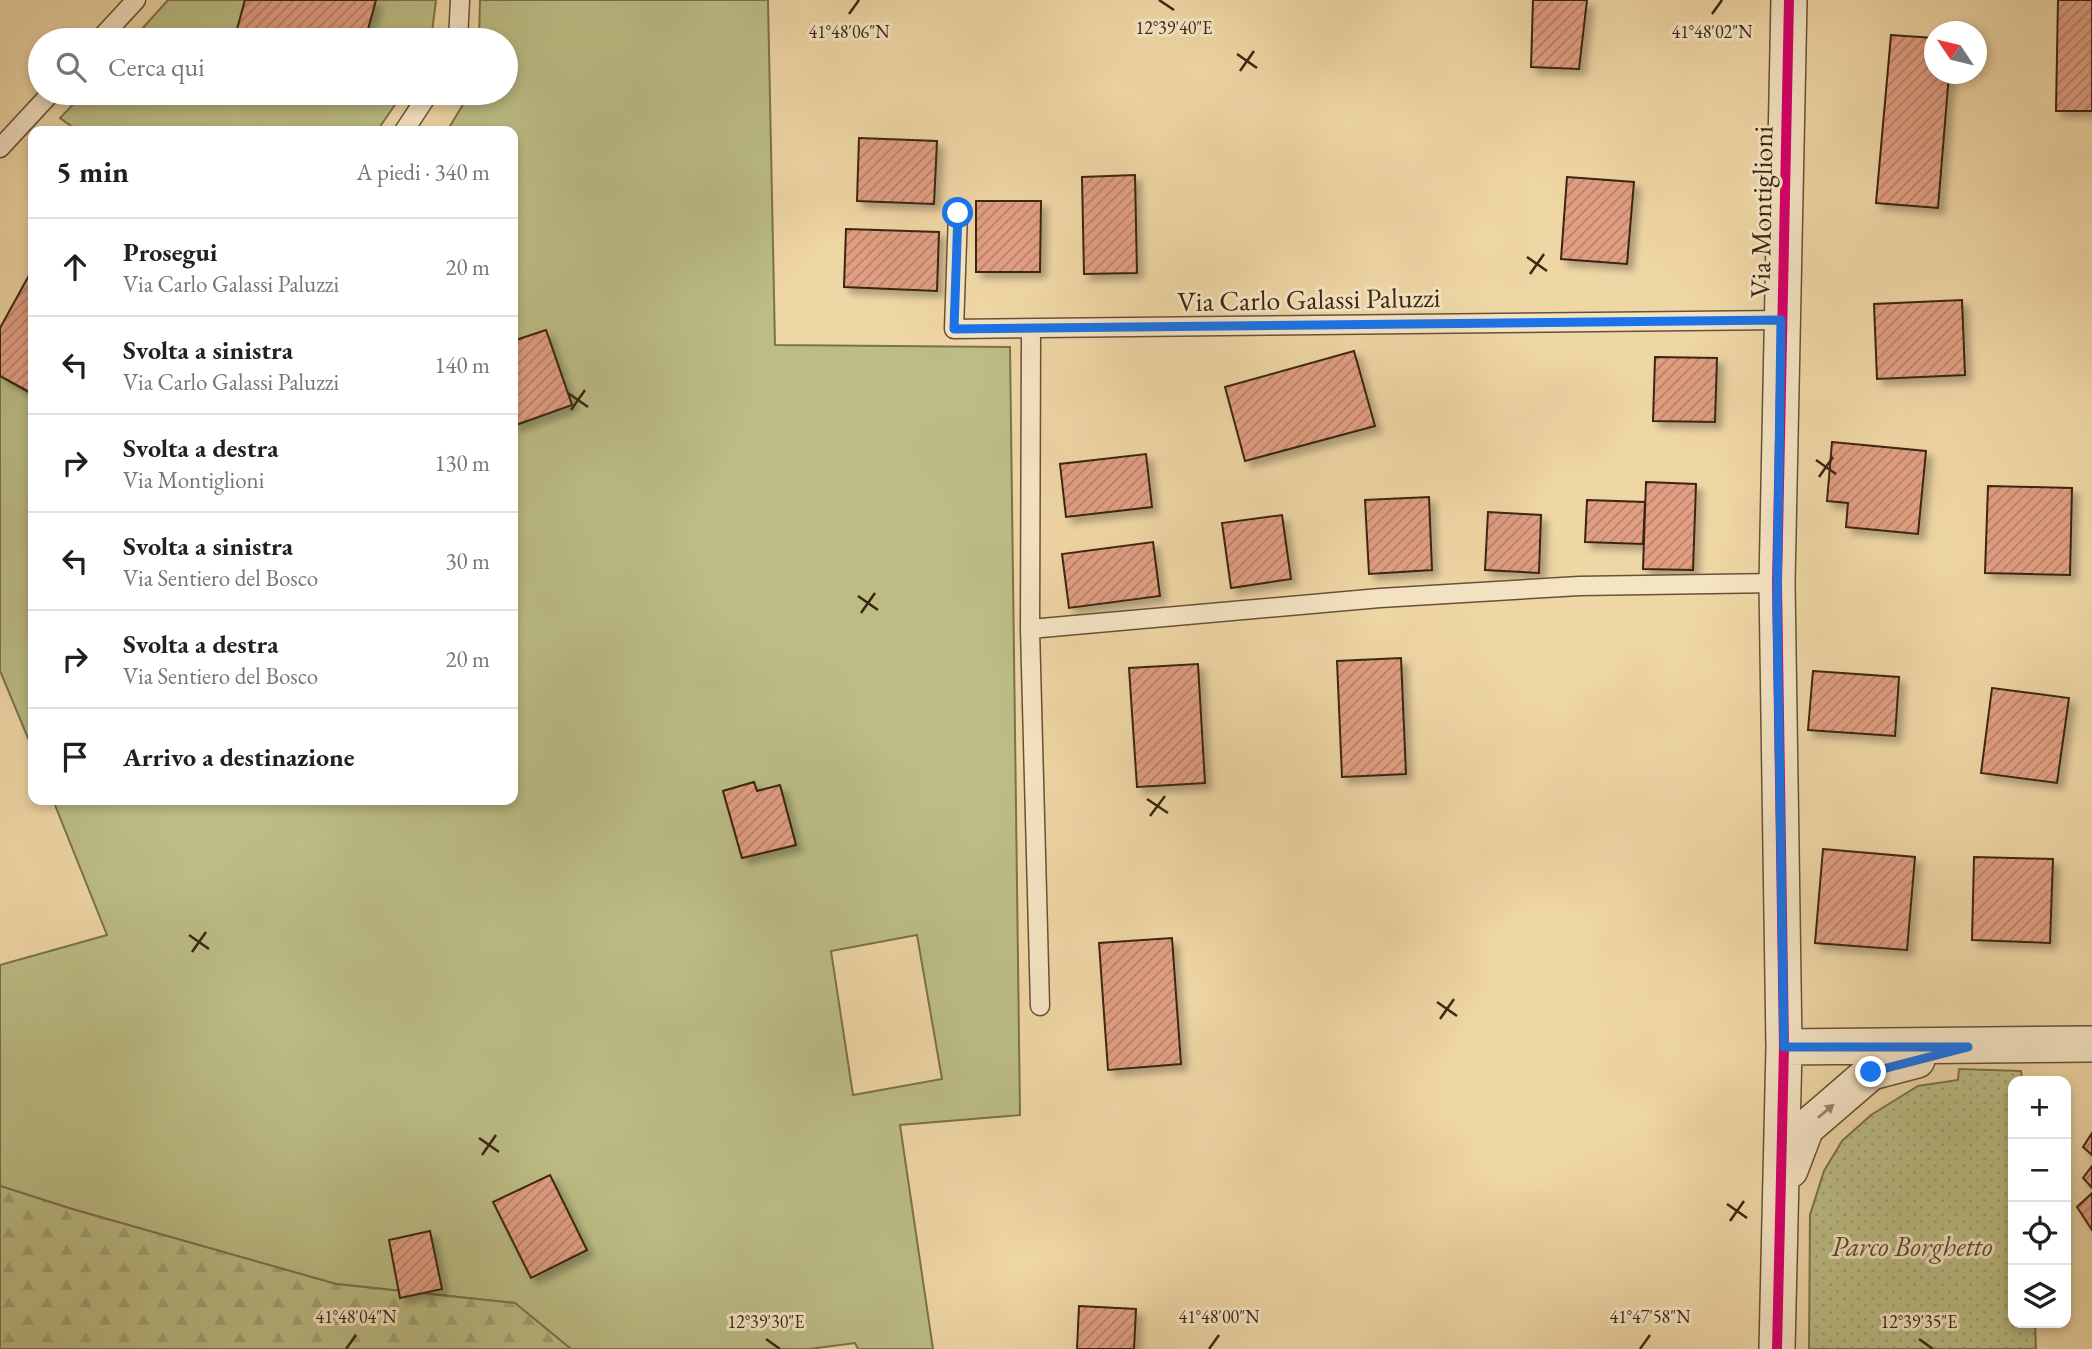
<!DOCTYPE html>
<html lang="it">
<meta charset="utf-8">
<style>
body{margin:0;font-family:"EB Garamond",serif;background:#f2f2f2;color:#202124}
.controls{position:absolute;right:21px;bottom:21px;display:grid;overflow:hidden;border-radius:14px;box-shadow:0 4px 10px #0003}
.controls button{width:63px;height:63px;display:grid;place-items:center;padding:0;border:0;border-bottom:2px solid #e0e0e0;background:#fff;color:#202124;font:35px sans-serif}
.compass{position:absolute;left:1924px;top:21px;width:63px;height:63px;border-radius:50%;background:#fff;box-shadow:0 4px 10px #0003;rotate:305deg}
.stop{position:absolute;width:21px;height:21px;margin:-16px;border:5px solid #1a73e8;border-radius:50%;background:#fff}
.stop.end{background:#1a73e8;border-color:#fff;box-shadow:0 2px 7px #0008}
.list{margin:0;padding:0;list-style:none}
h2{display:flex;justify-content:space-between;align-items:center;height:91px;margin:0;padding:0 28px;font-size:30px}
h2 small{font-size:23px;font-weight:400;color:#757577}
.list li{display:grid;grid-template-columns:46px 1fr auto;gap:21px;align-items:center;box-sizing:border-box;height:98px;padding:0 28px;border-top:2px solid #e0e0e0}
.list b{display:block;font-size:26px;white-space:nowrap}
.list p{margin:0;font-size:23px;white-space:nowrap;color:#757577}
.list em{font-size:23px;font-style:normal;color:#757577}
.icon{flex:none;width:38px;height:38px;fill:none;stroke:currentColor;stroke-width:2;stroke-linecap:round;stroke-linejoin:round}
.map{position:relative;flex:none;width:2092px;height:1349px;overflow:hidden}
.search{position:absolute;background:#fff;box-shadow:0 4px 10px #0003;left:28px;top:28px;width:490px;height:77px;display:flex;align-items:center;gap:18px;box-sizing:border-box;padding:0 24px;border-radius:38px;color:#757577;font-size:26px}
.panel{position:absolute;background:#fff;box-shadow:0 4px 10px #0003;left:28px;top:126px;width:490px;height:679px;border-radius:14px}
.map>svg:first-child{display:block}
.green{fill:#bcbd85;stroke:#7b724b;stroke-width:2;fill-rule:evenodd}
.forest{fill:url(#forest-firs);stroke:#7b724b;stroke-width:2}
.park{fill:url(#park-dots);stroke:#7b724b;stroke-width:2}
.building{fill:url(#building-hatch);stroke:#3a2611;stroke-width:2;filter:url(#shadow)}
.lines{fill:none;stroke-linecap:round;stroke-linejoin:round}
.service-casing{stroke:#675236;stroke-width:21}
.minor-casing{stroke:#675236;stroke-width:38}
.service{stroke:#f5e4c4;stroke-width:18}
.minor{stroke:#f5e4c4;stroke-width:35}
.cycleway-casing{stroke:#f5e4c4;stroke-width:15}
.cycleway{stroke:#d6006c;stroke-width:10}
.oneway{fill:#98856a}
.route{stroke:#1a73e8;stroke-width:9}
.ticks{fill:none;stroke:#3a2611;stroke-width:2.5}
.labels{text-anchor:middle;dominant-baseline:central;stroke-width:6;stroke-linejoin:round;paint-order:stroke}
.street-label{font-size:28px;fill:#3a2611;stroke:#f5e4c4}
.park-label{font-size:28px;font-style:italic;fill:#5a4c2e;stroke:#f5e4c4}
.ticks-label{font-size:18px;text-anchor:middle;fill:#3a2611;stroke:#f5e4c4;stroke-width:6;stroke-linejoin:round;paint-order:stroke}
</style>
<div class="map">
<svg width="2092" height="1349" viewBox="0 0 2092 1349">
<defs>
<pattern id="forest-firs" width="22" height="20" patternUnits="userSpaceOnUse" patternTransform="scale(1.75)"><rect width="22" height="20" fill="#bcbd85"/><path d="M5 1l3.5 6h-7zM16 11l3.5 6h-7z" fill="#a2a272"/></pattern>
<pattern id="park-dots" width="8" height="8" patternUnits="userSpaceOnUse" patternTransform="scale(1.75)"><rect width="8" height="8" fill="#bcbd85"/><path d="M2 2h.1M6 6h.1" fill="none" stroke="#a2a272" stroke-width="1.8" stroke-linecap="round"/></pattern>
<pattern id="building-hatch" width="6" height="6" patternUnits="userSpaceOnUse" patternTransform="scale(1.75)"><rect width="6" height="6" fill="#e19e82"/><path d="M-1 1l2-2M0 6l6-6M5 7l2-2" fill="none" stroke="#b78169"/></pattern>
<filter id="shadow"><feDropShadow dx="6" dy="6" stdDeviation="3.5" flood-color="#0004"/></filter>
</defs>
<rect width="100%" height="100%" fill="#efd6a5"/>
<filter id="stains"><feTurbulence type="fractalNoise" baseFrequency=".00286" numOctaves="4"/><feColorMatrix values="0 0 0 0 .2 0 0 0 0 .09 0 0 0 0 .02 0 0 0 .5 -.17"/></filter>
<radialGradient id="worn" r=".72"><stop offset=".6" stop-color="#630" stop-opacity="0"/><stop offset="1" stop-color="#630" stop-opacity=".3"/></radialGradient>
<path class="green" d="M168,0H245L236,33L261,40H132Z
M376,0H436L431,40H365Z
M480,0H768L775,345L1010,347L1020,1115L900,1125L933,1349H858L855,1343L809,1349H571L514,1303L336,1284L72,1209L0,1186V965L107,935L53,800H513V426L572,405L546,330L513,341V131H447L470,93H506V40H479ZM754,782L757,791L780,786L796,845L742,858L723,791ZM917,935L942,1079L853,1095L831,951Z
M84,93H403L377,131H78L60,118Z
M0,376L33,395V750L0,671Z"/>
<path class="forest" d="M0,1186L72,1209L336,1284L515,1303L571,1349H0Z"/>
<path class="park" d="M1959,1069L2021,1071L2022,1081H2013V1323H2035L2036,1349H1809L1810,1215L1824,1171L1842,1141L1871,1115L1918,1086L1958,1080Z"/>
<path class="building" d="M245,0H376L365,40H261L236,33Z
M1533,0H1587L1579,69L1531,67Z
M2058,0H2092V111H2056Z
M1891,35L1934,38V74H1949L1938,208L1876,203Z
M859,138L937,141L934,204L857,201Z
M1135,175L1137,273L1084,274L1082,177Z
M1567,177L1634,182L1627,264L1561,259Z
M976,201H1041L1040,272H976Z
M846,229L939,232L937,291L844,287Z
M33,268V394L0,376V328Z
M1962,300L1965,375L1877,379L1874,304Z
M546,330L572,405L513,426V341Z
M1354,351L1375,426L1245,461L1225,387Z
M1655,357L1717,358L1715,422L1653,421Z
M1832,442L1926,451L1918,534L1846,527L1848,503L1827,501Z
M1146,454L1152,507L1066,517L1060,464Z
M1646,482L1696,484L1693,570L1643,569Z
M1988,486L2072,488L2070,575L1985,573Z
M1429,497L1432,570L1369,574L1365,500Z
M1587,500L1645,502L1643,544L1585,542Z
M1488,512L1541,515L1539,573L1485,570Z
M1282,515L1291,579L1231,588L1222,523Z
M1153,542L1160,596L1069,608L1062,554Z
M1401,658L1406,774L1342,777L1337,661Z
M1198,664L1205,783L1137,787L1129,668Z
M1813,671L1899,677L1895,736L1808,730Z
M1992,688L2069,698L2057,783L1981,773Z
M754,782L757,791L780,785L796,845L742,858L723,791Z
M1823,849L1915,857L1907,950L1815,943Z
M1974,857L2053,859L2050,943L1972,940Z
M1172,938L1181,1064L1108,1070L1099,943Z
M2092,1133V1155L2083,1147Z
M2092,1166V1188L2083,1178Z
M550,1175L587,1250L531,1278L493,1202Z
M2092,1193V1230L2077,1207Z
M430,1231L442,1289L400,1298L389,1240Z
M1079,1306L1136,1309L1134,1349H1077Z"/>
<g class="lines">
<defs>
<path id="service" d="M99,40L136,0
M458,40L460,0
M404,131L429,93
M0,148L51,93
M958,213L954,329L1781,320
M1031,329L1030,629L1040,1006
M1030,629L1380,598L1579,586L1777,583"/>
<path id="minor" d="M1784,1047L2092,1044
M1790,1170L1806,1128L1871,1072L1917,1060
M1777,1349L1784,1047L1777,583L1789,0"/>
</defs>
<use href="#service" class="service-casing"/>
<use href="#minor" class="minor-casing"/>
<use href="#service" class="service"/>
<use href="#minor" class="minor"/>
<defs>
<path id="cycleway" d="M1777,1349L1784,1047L1777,583L1789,0"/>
</defs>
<use href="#cycleway" class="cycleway-casing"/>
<use href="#cycleway" class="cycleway"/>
</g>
<defs><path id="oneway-solid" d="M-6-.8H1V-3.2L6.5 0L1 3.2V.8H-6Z" transform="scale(1.75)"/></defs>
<use class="oneway" href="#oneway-solid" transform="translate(1826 1111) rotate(-40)"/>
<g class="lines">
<path class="route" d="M958,213L954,329L1781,320L1777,606L1784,1047H1968L1871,1072"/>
</g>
<path class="ticks" d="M1159,0L1174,10M849,14L859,0M1712,14L1722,0M1237,54L1257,68M1240,71L1254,51M1527,257L1547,271M1530,274L1544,254M568,393L588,407M571,410L585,390M1816,460L1836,474M1819,477L1833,457M858,596L878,610M861,613L875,593M1147,799L1168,813M1150,816L1165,796M189,935L209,949M192,952L206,932M1437,1002L1457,1016M1440,1019L1454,999M479,1138L499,1152M482,1155L496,1135M1727,1204L1747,1218M1730,1221L1744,1201M766,1339L780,1349M1919,1339L1933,1349M346,1349L356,1335M1209,1349L1219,1335M1640,1349L1650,1335"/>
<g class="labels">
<g class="street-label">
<text transform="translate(1761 212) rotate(-89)">Via Montiglioni</text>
<text transform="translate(1309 299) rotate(-1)">Via Carlo Galassi Paluzzi</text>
</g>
<g class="park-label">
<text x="1912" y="1246">Parco Borghetto</text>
</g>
</g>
<g class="ticks-label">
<text x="1174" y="34">12°39'40"E</text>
<text x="849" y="38">41°48'06"N</text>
<text x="1712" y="38">41°48'02"N</text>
<text x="356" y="1323">41°48'04"N</text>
<text x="1219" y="1323">41°48'00"N</text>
<text x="1650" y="1323">41°47'58"N</text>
<text x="766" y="1328">12°39'30"E</text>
<text x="1919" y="1328">12°39'35"E</text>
</g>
<rect width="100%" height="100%" filter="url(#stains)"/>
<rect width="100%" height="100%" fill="url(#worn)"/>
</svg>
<div class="controls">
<button>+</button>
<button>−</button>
<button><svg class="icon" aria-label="locate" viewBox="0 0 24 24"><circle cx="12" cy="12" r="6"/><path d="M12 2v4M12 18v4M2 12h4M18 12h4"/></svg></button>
<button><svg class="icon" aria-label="layers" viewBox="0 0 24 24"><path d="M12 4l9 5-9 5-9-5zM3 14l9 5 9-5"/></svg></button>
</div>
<svg class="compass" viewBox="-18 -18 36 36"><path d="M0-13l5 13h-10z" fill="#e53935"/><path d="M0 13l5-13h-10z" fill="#757577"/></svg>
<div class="stop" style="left:958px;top:213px"></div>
<div class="stop end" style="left:1871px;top:1072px"></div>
<div class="search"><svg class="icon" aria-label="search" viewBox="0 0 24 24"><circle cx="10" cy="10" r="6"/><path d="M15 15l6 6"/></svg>Cerca qui</div>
<section class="panel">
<h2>5 min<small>A piedi · 340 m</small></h2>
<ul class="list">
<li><svg class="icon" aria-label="ahead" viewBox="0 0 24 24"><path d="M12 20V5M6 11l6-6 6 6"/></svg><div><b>Prosegui</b><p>Via Carlo Galassi Paluzzi</p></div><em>20 m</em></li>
<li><svg class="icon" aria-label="left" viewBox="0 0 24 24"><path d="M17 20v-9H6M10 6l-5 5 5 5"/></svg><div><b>Svolta a sinistra</b><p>Via Carlo Galassi Paluzzi</p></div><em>140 m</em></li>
<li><svg class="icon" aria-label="right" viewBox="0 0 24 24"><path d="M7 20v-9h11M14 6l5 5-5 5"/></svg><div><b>Svolta a destra</b><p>Via Montiglioni</p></div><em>130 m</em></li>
<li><svg class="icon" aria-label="left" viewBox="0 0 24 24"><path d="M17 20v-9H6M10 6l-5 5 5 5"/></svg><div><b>Svolta a sinistra</b><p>Via Sentiero del Bosco</p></div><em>30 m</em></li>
<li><svg class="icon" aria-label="right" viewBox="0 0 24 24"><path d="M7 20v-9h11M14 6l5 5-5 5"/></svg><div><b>Svolta a destra</b><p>Via Sentiero del Bosco</p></div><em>20 m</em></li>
<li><svg class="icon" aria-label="arrive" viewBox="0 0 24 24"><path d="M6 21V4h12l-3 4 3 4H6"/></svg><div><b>Arrivo a destinazione</b></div></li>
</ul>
</section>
</div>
